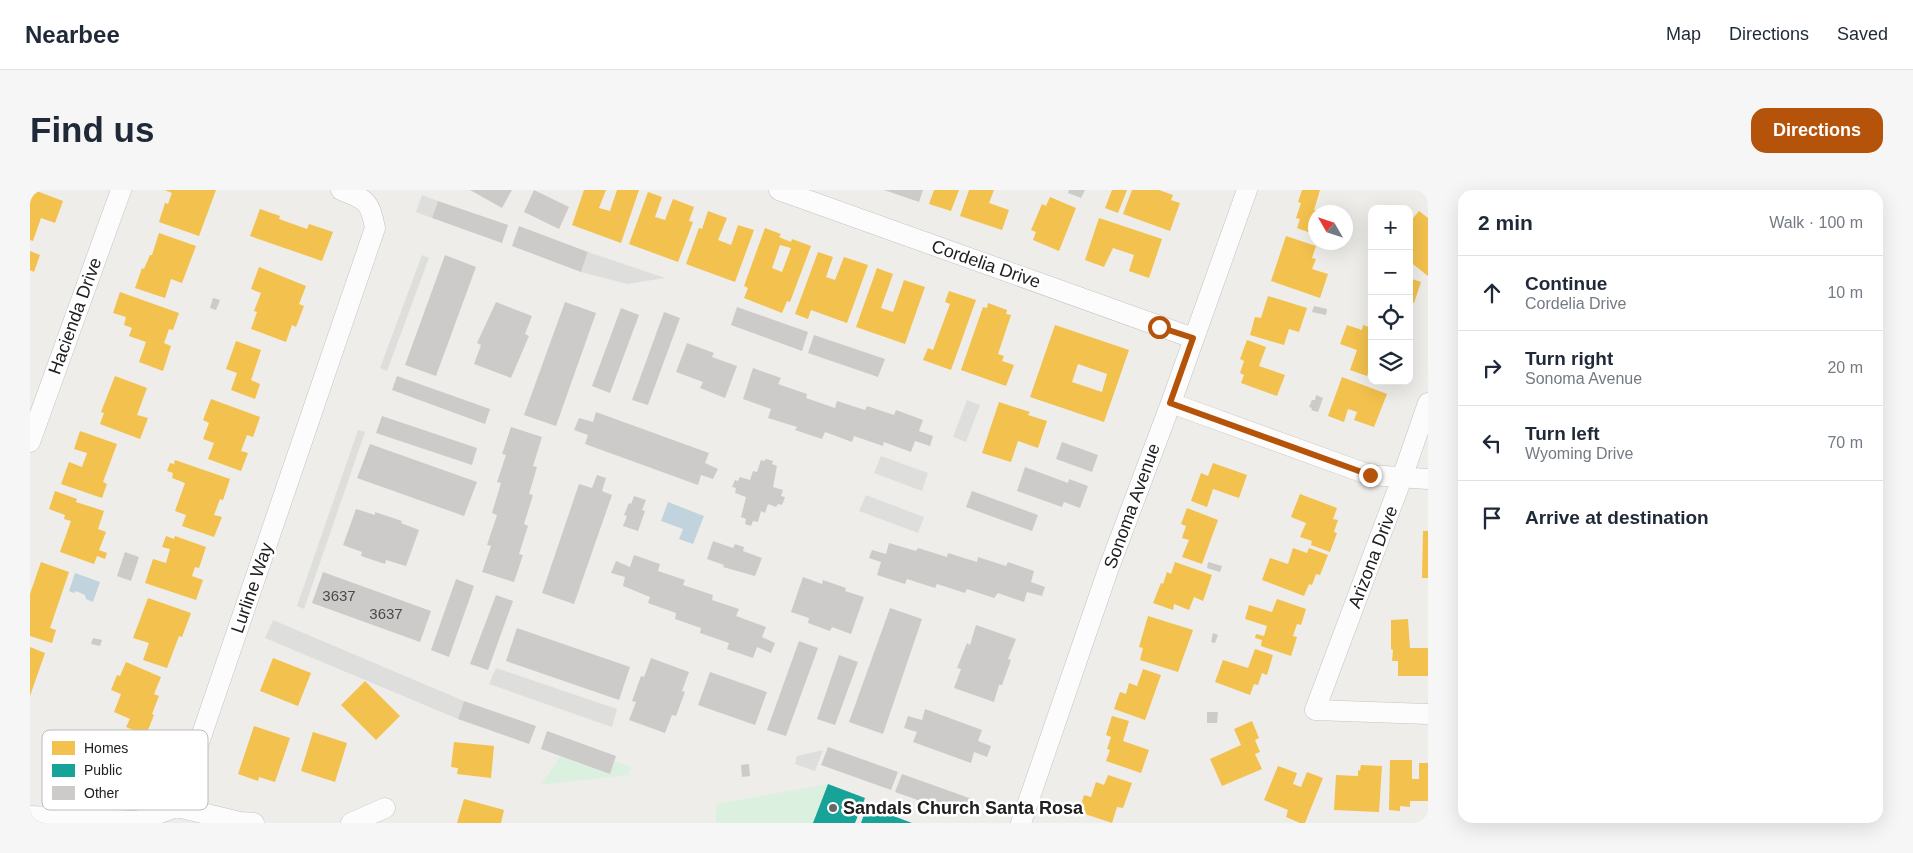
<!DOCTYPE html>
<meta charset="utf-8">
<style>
body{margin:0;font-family:Arial,sans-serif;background:#f6f6f7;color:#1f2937}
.controls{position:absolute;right:15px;top:15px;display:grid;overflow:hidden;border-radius:10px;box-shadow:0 5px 20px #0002}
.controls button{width:45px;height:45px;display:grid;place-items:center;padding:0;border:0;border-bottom:1px solid #e0e1e3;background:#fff;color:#1f2937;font:25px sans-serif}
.compass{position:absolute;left:1278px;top:15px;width:45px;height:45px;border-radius:50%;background:#fff;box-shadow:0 5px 20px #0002;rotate:309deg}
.stop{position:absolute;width:15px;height:15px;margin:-11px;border:4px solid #b45309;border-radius:50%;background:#fff}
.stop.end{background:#b45309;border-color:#fff;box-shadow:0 1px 5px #0008}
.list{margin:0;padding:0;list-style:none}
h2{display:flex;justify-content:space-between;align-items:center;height:65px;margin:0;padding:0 20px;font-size:21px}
h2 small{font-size:16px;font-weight:400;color:#747a83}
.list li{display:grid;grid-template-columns:32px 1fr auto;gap:15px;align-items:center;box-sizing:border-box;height:75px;padding:0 20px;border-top:1px solid #e0e1e3}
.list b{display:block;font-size:19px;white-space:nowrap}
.list p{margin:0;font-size:16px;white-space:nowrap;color:#747a83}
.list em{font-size:16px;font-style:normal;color:#747a83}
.icon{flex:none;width:28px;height:28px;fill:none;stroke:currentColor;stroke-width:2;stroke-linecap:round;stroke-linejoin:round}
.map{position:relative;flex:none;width:1398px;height:633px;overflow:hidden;border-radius:15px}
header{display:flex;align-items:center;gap:30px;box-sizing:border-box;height:70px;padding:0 25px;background:#fff;border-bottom:1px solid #e0e1e3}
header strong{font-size:24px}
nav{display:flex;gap:28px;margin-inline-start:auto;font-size:18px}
.intro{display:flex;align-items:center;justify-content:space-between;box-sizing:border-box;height:120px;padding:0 30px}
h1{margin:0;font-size:35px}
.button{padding:12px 22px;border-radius:15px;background:#b45309;color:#fff;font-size:18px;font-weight:700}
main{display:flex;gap:30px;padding:0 30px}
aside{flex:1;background:#fff;border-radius:15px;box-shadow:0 5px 20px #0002}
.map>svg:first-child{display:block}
.park{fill:#dbf0de}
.parking{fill:#dededc}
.water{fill:#c1d4dd}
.homes{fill:#f2c14e;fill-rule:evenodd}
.public{fill:#17a398}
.building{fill:#cdcbc9}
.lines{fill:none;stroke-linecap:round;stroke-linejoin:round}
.minor-casing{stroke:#c4c3c2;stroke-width:21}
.minor{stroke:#fcfcfc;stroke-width:20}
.route{stroke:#b45309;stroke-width:6}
.poi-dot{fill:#686867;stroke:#fff;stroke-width:2}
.labels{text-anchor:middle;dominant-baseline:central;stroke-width:5;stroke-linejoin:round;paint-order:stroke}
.number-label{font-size:15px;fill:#4b4b4a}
.street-label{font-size:18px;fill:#202020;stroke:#fff}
.poi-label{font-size:18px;font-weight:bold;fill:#202020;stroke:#fff;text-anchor:start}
.key{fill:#fff;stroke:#bcbcbc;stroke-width:1}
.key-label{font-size:14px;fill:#202020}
</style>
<header>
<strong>Nearbee</strong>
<nav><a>Map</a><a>Directions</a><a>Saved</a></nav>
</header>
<div class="intro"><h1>Find us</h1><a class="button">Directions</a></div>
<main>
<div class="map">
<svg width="1398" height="633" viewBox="0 0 1398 633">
<rect width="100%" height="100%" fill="#eeedea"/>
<path class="park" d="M531,566L579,584L585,571L602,577L598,585L510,595Z
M798,594L784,633H686V614Z"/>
<path class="parking" d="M392,5L408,11L402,28L386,22Z
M558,62L635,88L597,94L551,82Z
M392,65L399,68L357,181L350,178Z
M937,210L950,215L936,252L923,247Z
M328,240L335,242L274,419L267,416Z
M851,266L898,283L892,301L844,283Z
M836,305L894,327L888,343L829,321Z
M243,430L434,511L428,529L235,448Z
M466,478L587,519L582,537L459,494Z
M793,560L785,581L765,574L767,566Z"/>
<path class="water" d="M638,312L674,326L663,354L649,349L653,339L631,331Z
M45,383L70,392L63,412L56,409L55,405L46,401L44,403L39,401Z"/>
<path class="homes" d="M4,0L33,11L25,33L11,28L3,51L0,50V7Z
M135,0H186L169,46L129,32L135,13L138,14L142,3Z
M554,0H576L569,18L580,21L587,0H609L591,53L542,35Z
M904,0H929L921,21L899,14Z
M939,0H964L959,13L979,20L972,40L930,26Z
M1082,0H1097L1088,23L1075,18Z
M1102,0H1129L1143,5L1141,10L1150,13L1140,41L1093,24Z
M1272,0H1290L1284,20L1291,22H1286V45L1267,38L1270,29L1266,28L1271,13L1268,12Z
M618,2L632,7L625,27L635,30L643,9L664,17L659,31L663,32L648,72L599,54Z
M1020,7L1046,18L1029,61L1003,50L1006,42L1001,40L1012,14L1016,16Z
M230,19L250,26L249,29L277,39L279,34L303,42L292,71L220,46Z
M678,21L697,28L688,50L701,55L708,35L724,40L705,92L656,74L669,38L672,39Z
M1389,21L1398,28V86L1379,71V33Z
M1069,28L1132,49L1119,88L1099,81L1104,65L1083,58L1074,77L1055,70Z
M735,38L751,44L749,47L761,52L762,49L781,56L760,112L757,111L752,123L714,108L718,98L714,96ZM750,55L761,58L752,82L742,78Z
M129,43L166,56L152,93L141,89L135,108L105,98L112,78L114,79L120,65H122Z
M1256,46L1286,56L1282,68L1286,69L1282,79L1298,84L1290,108L1241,91Z
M0,61L10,65L4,82L0,80Z
M788,62L803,67L796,87L805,90L814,67L838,75L817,133L781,120L778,129L765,124Z
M229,77L276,96L269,114L274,116L266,137L262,135L256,152L221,139L227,122L224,121L231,103L221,99Z
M847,78L863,84L851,118L863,122L874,90L895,97L875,154L826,137Z
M1379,88L1391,92L1384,113L1379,112Z
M919,101L946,110L921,180L893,170L898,158L903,160L920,114L915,112Z
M90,102L149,123L143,140L139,139L134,153L141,156L133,181L109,172L116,152L99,146L102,138L94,135L96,127L83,123Z
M1238,106L1277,118L1269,142L1259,139L1254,155L1220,145L1225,127L1231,128Z
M958,113L977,120L976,124L981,125L968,164L974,166L972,171L984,175L976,196L931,180L953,117L957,118Z
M1025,135L1099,160L1074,232L1000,207ZM1048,174L1077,184L1072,202L1042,192Z
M1317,135L1332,140L1333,135L1342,138V173L1337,186L1320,180L1327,160L1310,154Z
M1217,150L1236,157L1229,176L1255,185L1247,206L1211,193L1214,185L1210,183L1214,171L1210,169Z
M206,151L231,160L221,190L230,194L225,209L201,200L207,183L196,179Z
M85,186L117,198L107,225L118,228L110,249L70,234L74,223L71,222Z
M1312,187L1357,204L1344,237L1324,230L1327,222L1318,219L1314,232L1298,226Z
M181,209L230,227L223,247L217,245L211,261L218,263L211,281L178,269L184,253L173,249L179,233L173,230Z
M969,212L1000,222L998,225L1017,231L1008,258L988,251L981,272L952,263Z
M50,241L87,254L73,292L77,294L72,308L31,294L39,272L52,277L57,263L44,259Z
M145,270L200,289L193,310L190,309L184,325L192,327L184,347L152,336L156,325L145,321L155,293L142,288L143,283L137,281L140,273L144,274Z
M1183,273L1217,285L1209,308L1183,299L1177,317L1161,311L1171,283L1178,286Z
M25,301L47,309L46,312L74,321L68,339L76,342L69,360L77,363L75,369L67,366L64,374L30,362L41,331L34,329L35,325L19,319Z
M1270,304L1307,318L1303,329L1308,330L1304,342L1307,343L1300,362L1281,355L1282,351L1270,347L1276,333L1261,327Z
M1157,318L1188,330L1172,374L1152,367L1159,350L1152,348L1156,336L1151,334Z
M1393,341H1398V388H1392Z
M136,346L144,349L145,346L176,357L169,378L165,377L162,386L173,390L166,410L115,393L123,369L136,373L140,359L132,357Z
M1263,358L1277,363L1279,358L1298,365L1290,385L1286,384L1282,395L1279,394L1274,406L1232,390L1240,368L1258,374Z
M11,372L39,382L20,438L26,440L22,453L0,446V404Z
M1145,372L1182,385L1173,411L1164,407L1159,420L1144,414L1143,420L1123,413L1131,393L1133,394L1137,382L1141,384Z
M118,408L161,423L152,447L149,446L137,478L113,470L119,453L103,448Z
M1247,409L1276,419L1271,435L1267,434L1263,446L1267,447L1261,466L1231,456L1232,450L1225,448L1226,444L1234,446L1237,436L1215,429L1219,415L1242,422Z
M1118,426L1163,440L1148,482L1110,470L1113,458L1109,457Z
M1378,429L1380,458H1398V486H1368V471H1362L1363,460L1361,459V430Z
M0,457L15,463L0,506Z
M1225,459L1243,465L1237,485L1232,483L1228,495L1224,494L1220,505L1185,492L1193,470L1218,478Z
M243,468L281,483L268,516L230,501Z
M96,472L131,487L124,504L129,506L122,524L124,525L116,545L96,537L100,529L84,522L91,504L81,500L87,485L90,486Z
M1113,479L1131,485L1115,530L1084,519L1090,502L1096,504L1099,493L1107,496Z
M335,491L370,526L346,550L311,515Z
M1082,526L1099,531L1093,551L1119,560L1111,583L1076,571L1080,560L1077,559L1081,547L1076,545Z
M1222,531L1229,548L1225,550L1230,562L1225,564L1232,579L1192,596L1180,569L1211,555L1204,539Z
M224,536L260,548L245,592L229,587L228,591L208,584Z
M283,542L317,553L305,592L271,581Z
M424,552L464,556L461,588L427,584L428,578L421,577Z
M1360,570H1382V589H1389V573H1398V611H1380V617L1370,616V621L1359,620Z
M1331,575L1352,576L1349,622L1304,620L1306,585L1328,586V580L1330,581Z
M1248,576L1267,583L1263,594L1271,597L1277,582L1293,588L1275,633H1270L1256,627L1258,620L1234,610Z
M1078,585L1102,593L1093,618L1087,617L1082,633L1049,622L1054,605L1061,607L1066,592L1074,595Z
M434,609L474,620L471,633H427Z"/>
<path class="public" d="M798,594L835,608L825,633H783Z
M837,616L882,633H831Z"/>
<path class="building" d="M440,0H482L472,18Z
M504,0L539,17L529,39L494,22Z
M854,0H893L889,12Z
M1039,0H1055L1051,8L1038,3Z
M408,11L478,35L472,53L402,28Z
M489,36L558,62L551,82L482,56Z
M415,65L446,77L406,186L375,175Z
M183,108L190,110L186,120L180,118Z
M466,112L502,126L495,144L499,146L481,188L444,174L451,155L447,153Z
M535,112L566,123L526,236L494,225Z
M1284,116L1297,119L1296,125L1282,122Z
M707,117L778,142L772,161L701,135Z
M591,118L609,125L580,203L562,196Z
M634,122L650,128L618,215L602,210Z
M784,145L855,169L848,187L778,163Z
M657,153L684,163L682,167L707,176L695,208L670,198L673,192L646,182Z
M723,178L751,188L748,194L777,204L776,208L805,218L807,211L835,220L837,216L864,225L866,220L893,230L889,241L903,246L900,256L885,251L881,262L854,252L853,256L824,246L822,252L795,242L792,249L765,240L767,237L738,228L741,219L713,209Z
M367,186L460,219L455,234L362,200Z
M1286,205L1293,208L1288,222L1281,220L1282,218L1279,217L1282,210H1285Z
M566,222L679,263L675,273L688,279L683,289L671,285L668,295L555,254L558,245L544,240L549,228L563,232Z
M352,226L447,258L442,275L346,243Z
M481,237L512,247L503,276L507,277L499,304L503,305L494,334L498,336L489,364L493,365L484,392L452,382L461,356L457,355L467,325L462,323L471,293L467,292L476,265L472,264Z
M1032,252L1068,265L1062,282L1026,269Z
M340,254L447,292L434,326L327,288Z
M736,269L743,271L742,274L747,276L743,297L753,300L751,306L755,307L752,315L748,314L746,317L738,314L735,323L731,321L728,332L723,331L721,336L715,334L716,329L711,327L716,307L705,303L706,298L702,297L705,290L708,291L710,287L720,290L723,281L727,282L731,270L734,271Z
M995,277L1038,293L1039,289L1058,296L1050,318L1034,312L1032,317L987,301Z
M567,285L576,288L572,301L582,305L544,414L512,403L549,294L562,298Z
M942,301L1008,325L1002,341L936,317Z
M604,306L616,310L612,320L615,321L608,341L593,336L597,326L594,325L599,313L601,314Z
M326,319L345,325V322L372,331L371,333L389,340L376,376L356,370L355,374L331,366L332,362L313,355Z
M683,351L703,358L705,354L714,357L713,361L732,368L725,386L693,377L694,375L677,369Z
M859,353L886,361L888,358L917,367L918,363L947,372L948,367L976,376L978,372L1004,381L1001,392L1015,397L1012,406L997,402L994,412L968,403L964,408L937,399L935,403L907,394L905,398L877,389L875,394L847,385L851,372L839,368L842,360L856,364Z
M95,362L109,367L101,391L87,386Z
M604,365L630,374L628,381L655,390L653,395L683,405L682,410L709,419L706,426L736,437L732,447L745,453L741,463L727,457L723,468L697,459L699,453L670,443L671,438L645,429L646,423L618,413L620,407L593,396L595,387L581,383L586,371L600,377Z
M1178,372L1192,376L1190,382L1177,378Z
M293,382L401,421L390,452L282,413Z
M773,387L792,394L793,390L816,398L815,401L834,407L821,444L802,437L800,441L778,433L779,428L761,422Z
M426,389L444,396L419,467L401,460Z
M466,405L483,411L458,480L440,474Z
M860,418L892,429L853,544L819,532Z
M946,435L986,449L978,469L981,470L972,495H969L964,512L924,498L931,479L927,478L937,453L940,455Z
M487,438L600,477L589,510L476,471Z
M1183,443L1188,445L1185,453L1181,452Z
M63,448L72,450L70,456L61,454Z
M769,451L788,458L756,546L737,540Z
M809,465L828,472L805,535L787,529Z
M621,468L659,482L652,501L655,502L646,526L642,525L635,543L599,530L606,512L602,511L611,486L614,487Z
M680,482L737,502L725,535L668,515Z
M434,511L506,536L499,554L428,529Z
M895,519L952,540L948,551L961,556L957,567L944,562L941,573L883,552L887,542L874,538L878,526L892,530Z
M1177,522H1188L1187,533H1177Z
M517,541L586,566L580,584L511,559Z
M798,557L868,582L861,600L791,575Z
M719,574L720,586L712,587L711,575Z
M872,584L942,609L936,627L865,602Z"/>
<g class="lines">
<defs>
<path id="minor" d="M749,0L1163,148
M1141,213L1340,285L1398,289
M1398,213L1372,288L1285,520L1398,524
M0,252L91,0
M147,617L345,38C340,10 336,10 311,0
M147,617L210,632L224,633
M0,626L107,631L147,617
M321,633L355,618
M991,633L1078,380L1141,213L1217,0"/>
</defs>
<use href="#minor" class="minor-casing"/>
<use href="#minor" class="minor"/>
</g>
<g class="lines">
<path class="route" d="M1129,137L1163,148L1140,213L1340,285"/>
</g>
<circle class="poi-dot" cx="803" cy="618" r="5"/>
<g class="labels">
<g class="number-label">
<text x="309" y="405">3637</text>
<text x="356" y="423">3637</text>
</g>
<g class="street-label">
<text transform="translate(956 74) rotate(19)">Cordelia Drive</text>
<text transform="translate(45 126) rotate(-70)">Hacienda Drive</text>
<text transform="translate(1102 316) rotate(-70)">Sonoma Avenue</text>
<text transform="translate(1343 367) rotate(-69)">Arizona Drive</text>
<text transform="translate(222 398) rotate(-71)">Lurline Way</text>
</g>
<g class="poi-label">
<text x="813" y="618">Sandals Church Santa Rosa</text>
</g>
</g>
<rect x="12" y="540" width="166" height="80" rx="8" class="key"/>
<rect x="22" y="551" width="23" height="14" fill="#f2c14e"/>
<rect x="22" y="574" width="23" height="13" fill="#17a398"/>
<rect x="22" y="596" width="23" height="14" fill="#cdcbc9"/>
<g class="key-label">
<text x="54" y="563">Homes</text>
<text x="54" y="585">Public</text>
<text x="54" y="608">Other</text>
</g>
</svg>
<div class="controls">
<button>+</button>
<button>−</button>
<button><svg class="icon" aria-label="locate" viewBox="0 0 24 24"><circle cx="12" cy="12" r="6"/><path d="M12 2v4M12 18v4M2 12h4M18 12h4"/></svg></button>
<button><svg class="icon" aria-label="layers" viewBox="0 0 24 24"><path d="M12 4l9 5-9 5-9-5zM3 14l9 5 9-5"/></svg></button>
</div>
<svg class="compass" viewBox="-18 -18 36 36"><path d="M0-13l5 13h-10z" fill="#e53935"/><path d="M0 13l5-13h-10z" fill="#747a83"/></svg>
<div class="stop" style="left:1129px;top:137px"></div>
<div class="stop end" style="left:1340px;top:285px"></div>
</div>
<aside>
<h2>2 min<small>Walk · 100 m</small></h2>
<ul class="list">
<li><svg class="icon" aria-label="ahead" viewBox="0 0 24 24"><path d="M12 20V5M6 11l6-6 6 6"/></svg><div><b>Continue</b><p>Cordelia Drive</p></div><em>10 m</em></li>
<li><svg class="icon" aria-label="right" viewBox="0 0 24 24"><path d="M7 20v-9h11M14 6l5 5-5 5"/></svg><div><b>Turn right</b><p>Sonoma Avenue</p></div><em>20 m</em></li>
<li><svg class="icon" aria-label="left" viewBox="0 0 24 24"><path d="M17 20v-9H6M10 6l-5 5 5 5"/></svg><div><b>Turn left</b><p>Wyoming Drive</p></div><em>70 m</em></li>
<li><svg class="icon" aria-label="arrive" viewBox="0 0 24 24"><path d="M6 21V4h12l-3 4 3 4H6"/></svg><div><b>Arrive at destination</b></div></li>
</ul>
</aside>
</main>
